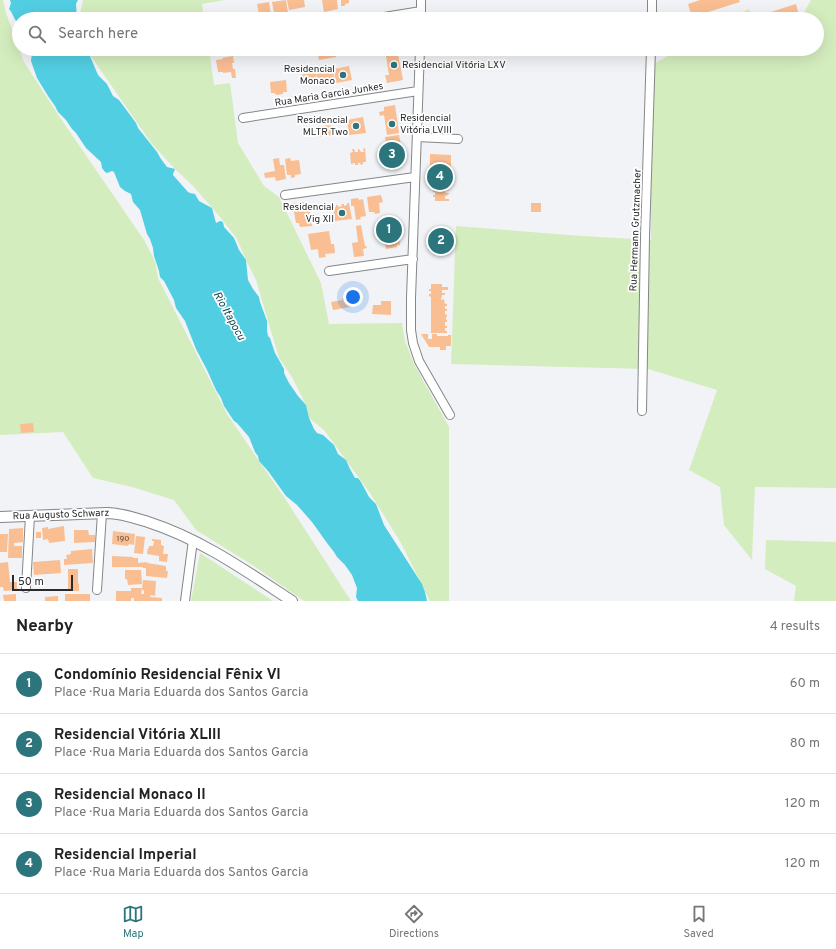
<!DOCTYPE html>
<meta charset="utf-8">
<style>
body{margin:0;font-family:Overpass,sans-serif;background:#f2f2f2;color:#222}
.scale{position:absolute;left:12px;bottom:10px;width:61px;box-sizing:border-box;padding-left:4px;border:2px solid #292a2b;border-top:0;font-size:11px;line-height:14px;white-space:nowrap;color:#292a2b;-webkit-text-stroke:3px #fff;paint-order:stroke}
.you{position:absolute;left:353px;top:297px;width:14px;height:14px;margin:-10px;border:3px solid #fff;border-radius:50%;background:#1a73e8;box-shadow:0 0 0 6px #1a73e833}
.badge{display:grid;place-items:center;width:26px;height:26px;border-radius:50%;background:#2c757d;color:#fff;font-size:13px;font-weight:700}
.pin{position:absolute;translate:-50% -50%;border:2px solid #fff;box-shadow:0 1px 4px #0006}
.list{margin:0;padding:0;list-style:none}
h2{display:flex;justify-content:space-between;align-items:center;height:52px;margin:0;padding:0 16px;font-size:17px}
h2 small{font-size:13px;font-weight:400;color:#767676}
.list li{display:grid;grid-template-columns:26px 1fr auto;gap:12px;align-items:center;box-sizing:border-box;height:60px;padding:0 16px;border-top:1px solid #e0e0e0}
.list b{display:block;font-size:15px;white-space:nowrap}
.list p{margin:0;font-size:13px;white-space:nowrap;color:#767676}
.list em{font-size:13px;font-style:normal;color:#767676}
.icon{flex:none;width:22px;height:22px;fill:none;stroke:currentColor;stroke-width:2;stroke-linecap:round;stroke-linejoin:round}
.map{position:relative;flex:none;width:836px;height:601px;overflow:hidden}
.search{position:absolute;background:#fff;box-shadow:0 4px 16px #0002;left:12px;right:12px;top:12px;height:44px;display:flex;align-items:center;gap:10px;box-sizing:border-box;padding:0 14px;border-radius:22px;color:#767676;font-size:15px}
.sheet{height:292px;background:#fff}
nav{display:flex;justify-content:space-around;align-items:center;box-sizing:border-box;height:56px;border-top:1px solid #e0e0e0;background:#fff;font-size:11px;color:#767676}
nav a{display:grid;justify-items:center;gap:2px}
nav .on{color:#2c757d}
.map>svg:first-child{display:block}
.green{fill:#d4edbe}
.water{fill:#52cee2}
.building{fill:#fabe93}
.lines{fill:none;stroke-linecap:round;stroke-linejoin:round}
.minor-casing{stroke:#848688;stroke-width:10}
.major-casing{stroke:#848688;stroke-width:12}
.minor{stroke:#fff;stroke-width:8}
.major{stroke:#fff;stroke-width:10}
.poi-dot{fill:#2c757d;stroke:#fff;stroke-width:1.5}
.labels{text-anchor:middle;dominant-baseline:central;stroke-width:3.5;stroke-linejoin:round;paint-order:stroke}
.number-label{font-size:8px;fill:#5d4f45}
.poi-label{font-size:10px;fill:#292a2b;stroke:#fff;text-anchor:end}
.street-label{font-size:10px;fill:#292a2b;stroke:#fff}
.water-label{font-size:11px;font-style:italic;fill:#0f464f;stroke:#fff}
</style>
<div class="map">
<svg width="836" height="601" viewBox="0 0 836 601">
<rect width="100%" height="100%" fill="#f1f3f6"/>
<path class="green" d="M0,0H3L6,13L24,62L59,116L144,240L155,261L158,278L227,414L259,461L284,497L351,601H304L254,566L196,530L174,500L132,487L93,478L63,432L0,435Z
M83,0H225L202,4L204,19H79Z
M811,0H836V488L755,487L752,560L724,525L720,487L689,470L717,390L648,369L451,364L456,226L582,236L651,240V72L653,67L657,62L681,49H817V19H800Z
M749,9L752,19H729Z
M87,49H209L214,85L230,83L238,143L264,186L279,197L321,283L329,324L402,323L405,341L414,364L449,427V601H430L401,543L370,493L324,430L309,418L306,405L292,377L279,358L256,280L246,260L237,239L220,217L194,187L175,169L152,144L88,52Z
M766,540L836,542V601H794L796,586L765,569Z
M200,553L273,601H191Z"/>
<path class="water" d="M10,0H78L76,4L77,19H19V23C13,20 14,14 9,9L11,3Z
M39,49H87L98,75L107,84L113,96L119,100L136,123L138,128L157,152L161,159L167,167L175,169L173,174V175L188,192L190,193L195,194L199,201L212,208L216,223L220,221L223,222L224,227L234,238L239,250L246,260L248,280L253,289L259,297L260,302L267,321V331L268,336L270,338L275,353L284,369V373L289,383L298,396L306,405L309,418L314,429L317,433L323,435L334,445L338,454L346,460L350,469L355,478H358L361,482L369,497L376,504L384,525L422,584L425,592L427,601H358L356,597L357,588L352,575L345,565L337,557L334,552L327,543L312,522L297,505L286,496L268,471L259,461L258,456L255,452L249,437L237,423L234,421L224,406L221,398L216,390L207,370L196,349L185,321L176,308L174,300L164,281L160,277L159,271L154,256L153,248L150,239L147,234L140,210L133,202L131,194L125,191L120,187L114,172L112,171L107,173L105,172L102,168L101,162L86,148L76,133L72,129L66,120L58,112L55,106L48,96L37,78L31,61L32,53L42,52V50Z"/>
<path class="building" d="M286,0L289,19H275L272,2Z
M287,0H304L305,7L289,10Z
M322,0H337L338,9L324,12Z
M341,0H349V3L345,4V6H341Z
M700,0H739L740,2L692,17L688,4Z
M269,2L271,15H272L273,19H260L257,4Z
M796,4L800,19H752V18Z
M317,49H335L336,57L319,60Z
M361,49H368L369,54L362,55Z
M390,49H402V52L391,53Z
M398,54L403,80L387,83L385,75H389L386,56Z
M233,56L234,63H232L233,69H235L236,78H232L231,72L223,73V72H218L216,60L223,59L222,58Z
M349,66L352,80L336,83L334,69Z
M327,69H329V70H333L335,81L318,84L316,71H318V72H322V70H324V71H327Z
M316,72L317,84L301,86L300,75Z
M286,80L287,92H283V94L276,95L275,93H271L270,82Z
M395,105L399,133L387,135L384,115L380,116L379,112L384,111V107Z
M363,117L366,133L349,135L347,120Z
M331,125L332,135L317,137L315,127Z
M399,135L401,145L398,146L401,161L397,162L398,167L391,168L390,163H387L385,149H387L385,137Z
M365,148L366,162H363V164L361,165L360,163H358V165H355V163L351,164L350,153L353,152L352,149H354L355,152H358V149H359L361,152H364L363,149Z
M430,154L451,155V167H430Z
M279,158L280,165H284L286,179L276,181L275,177L265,178L264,173L275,171L273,159Z
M290,158L291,161L299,160L301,174L295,175V177L291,178V175H287L285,159Z
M432,169H448V184H432Z
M435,185H445L446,188H448L449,190L445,191L446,193H449L448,195L445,196V199H449V201H435V197H433V195H435V192H433V190H435Z
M381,195L383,202L379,203L380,213L375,214L374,212H369L367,197Z
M358,198L359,200L363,199L366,216L360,217L361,219L356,220L354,206H351V199Z
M304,202V207L309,206L312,226L300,227L299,223H296L294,212H291L290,204Z
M347,203H349L352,219L335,221L333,208L336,207V205H338V207L342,206L341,204H344V206L347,205Z
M531,203H541V212H531Z
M393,219L396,239L399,238L400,245H397V247L386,249L381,221Z
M361,225L365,246H366L367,248L363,249L364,256L354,257L352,243L358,242L356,226Z
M329,231L331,244H334L335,253L325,254L326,257L319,258L318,249L311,250L308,234Z
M435,235H448L447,247H450V250H428V246H435Z
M431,284H442V287H448V290H442V293H445V295H442L441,300H431V297L429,296V294H431V291H429V289H431Z
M348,297L350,307L333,310L331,302L343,300L342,298Z
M443,299H444L445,304H447V306H445V309H447V311H445V314L447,315V317H446V320H447V322H445V326H447V328H445V331H447V333H431V300H443Z
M381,301H391V315L372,314L373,305H381Z
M421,334H428V339H432V334H437V336H448V335H451V346H446V350H440V347H429Z
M33,423L34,432L21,433L20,424Z
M64,526L65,541L49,543L48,539L43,540L42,528L48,527V529Z
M23,528V542L14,543V546H22V558H8L9,529Z
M74,530H88L89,535H95V542L74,543Z
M113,531L135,534L134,545L129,544L128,546L112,544Z
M36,532H41V538H36Z
M0,534H8L7,552H0Z
M136,536L145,537L143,554L134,553Z
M152,539L161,540V545L164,546L163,554H168L167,562L159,561V556L147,554L148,548H149V546H153L154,541H152Z
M92,549L93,563L64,565V559H67L66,555L71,554V551Z
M112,556L133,557V558H138V563L147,562V563L166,566V571H168L167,578L146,576V568H143V567H112Z
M60,560L61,573L34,575L33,562Z
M8,562L10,582H17V590L4,591L3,587H0V563Z
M68,569H78V583L79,584V591H68Z
M125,570H141L142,584L128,585L127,579H125Z
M143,580L156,581L155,596L151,595L150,597L162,598V601H134V598H131V601H116V591H131V588H142L141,594H144V591L142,589Z
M16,594V601H4L3,595Z
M65,594H90V601H65Z
M58,596V601H45V597Z"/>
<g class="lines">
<defs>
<path id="minor" d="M372,19L421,11
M421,19V0
M652,19V0
M420,49L411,298V330L413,343L419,361L450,415
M243,118L418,91
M417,137L458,139
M285,195L415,177
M329,271L413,259
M642,411L645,237L651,49
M26,588L30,516
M97,590L102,513
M185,601L193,540"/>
<path id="major" d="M0,517L107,513C121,513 135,518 148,522C201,539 246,571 292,601"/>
</defs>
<use href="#minor" class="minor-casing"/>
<use href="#major" class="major-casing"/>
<use href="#minor" class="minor"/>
<use href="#major" class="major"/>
</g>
<g class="poi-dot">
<circle cx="394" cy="65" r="4"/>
<circle cx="343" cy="75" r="4"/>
<circle cx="392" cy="124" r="4"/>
<circle cx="356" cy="126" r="4"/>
<circle cx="342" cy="213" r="4"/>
</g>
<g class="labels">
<g class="number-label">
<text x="123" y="539">190</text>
</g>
<g class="poi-label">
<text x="402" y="65" text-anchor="start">Residencial Vitória LXV</text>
<text x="335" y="69">Residencial<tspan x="335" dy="12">Monaco</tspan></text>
<text x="400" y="118" text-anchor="start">Residencial<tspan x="400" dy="12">Vitória LVIII</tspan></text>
<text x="348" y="120">Residencial<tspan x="348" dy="12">MLTR Two</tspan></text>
<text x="334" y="207">Residencial<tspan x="334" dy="12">Vig XII</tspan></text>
</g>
<g class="street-label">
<text transform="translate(329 95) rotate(-9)">Rua Maria Garcia Junkes</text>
<text transform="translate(636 230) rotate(-88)">Rua Hermann Grutzmacher</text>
<text transform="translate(61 515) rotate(-2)">Rua Augusto Schwarz</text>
</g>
<g class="water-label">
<text transform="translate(229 316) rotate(61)">Rio Itapocu</text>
</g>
</g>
</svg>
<div class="scale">50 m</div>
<div class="you"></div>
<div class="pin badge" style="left:389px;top:230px">1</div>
<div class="pin badge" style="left:441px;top:241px">2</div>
<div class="pin badge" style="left:392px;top:155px">3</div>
<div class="pin badge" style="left:440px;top:177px">4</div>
<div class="search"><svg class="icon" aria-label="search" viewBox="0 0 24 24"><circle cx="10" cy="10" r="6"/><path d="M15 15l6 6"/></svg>Search here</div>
</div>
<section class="sheet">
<h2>Nearby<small>4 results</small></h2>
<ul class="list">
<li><span class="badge">1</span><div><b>Condomínio Residencial Fênix VI</b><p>Place · Rua Maria Eduarda dos Santos Garcia</p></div><em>60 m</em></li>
<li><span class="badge">2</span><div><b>Residencial Vitória XLIII</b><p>Place · Rua Maria Eduarda dos Santos Garcia</p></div><em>80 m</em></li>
<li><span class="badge">3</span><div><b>Residencial Monaco II</b><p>Place · Rua Maria Eduarda dos Santos Garcia</p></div><em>120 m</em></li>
<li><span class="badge">4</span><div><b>Residencial Imperial</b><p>Place · Rua Maria Eduarda dos Santos Garcia</p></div><em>120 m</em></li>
</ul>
</section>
<nav>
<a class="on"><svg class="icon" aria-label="map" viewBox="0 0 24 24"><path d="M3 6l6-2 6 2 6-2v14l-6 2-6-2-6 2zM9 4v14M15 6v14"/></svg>Map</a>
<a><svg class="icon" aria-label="directions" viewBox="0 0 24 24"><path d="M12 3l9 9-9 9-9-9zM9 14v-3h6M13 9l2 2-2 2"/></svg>Directions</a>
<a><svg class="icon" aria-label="saved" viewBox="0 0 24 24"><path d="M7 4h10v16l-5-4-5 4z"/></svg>Saved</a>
</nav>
